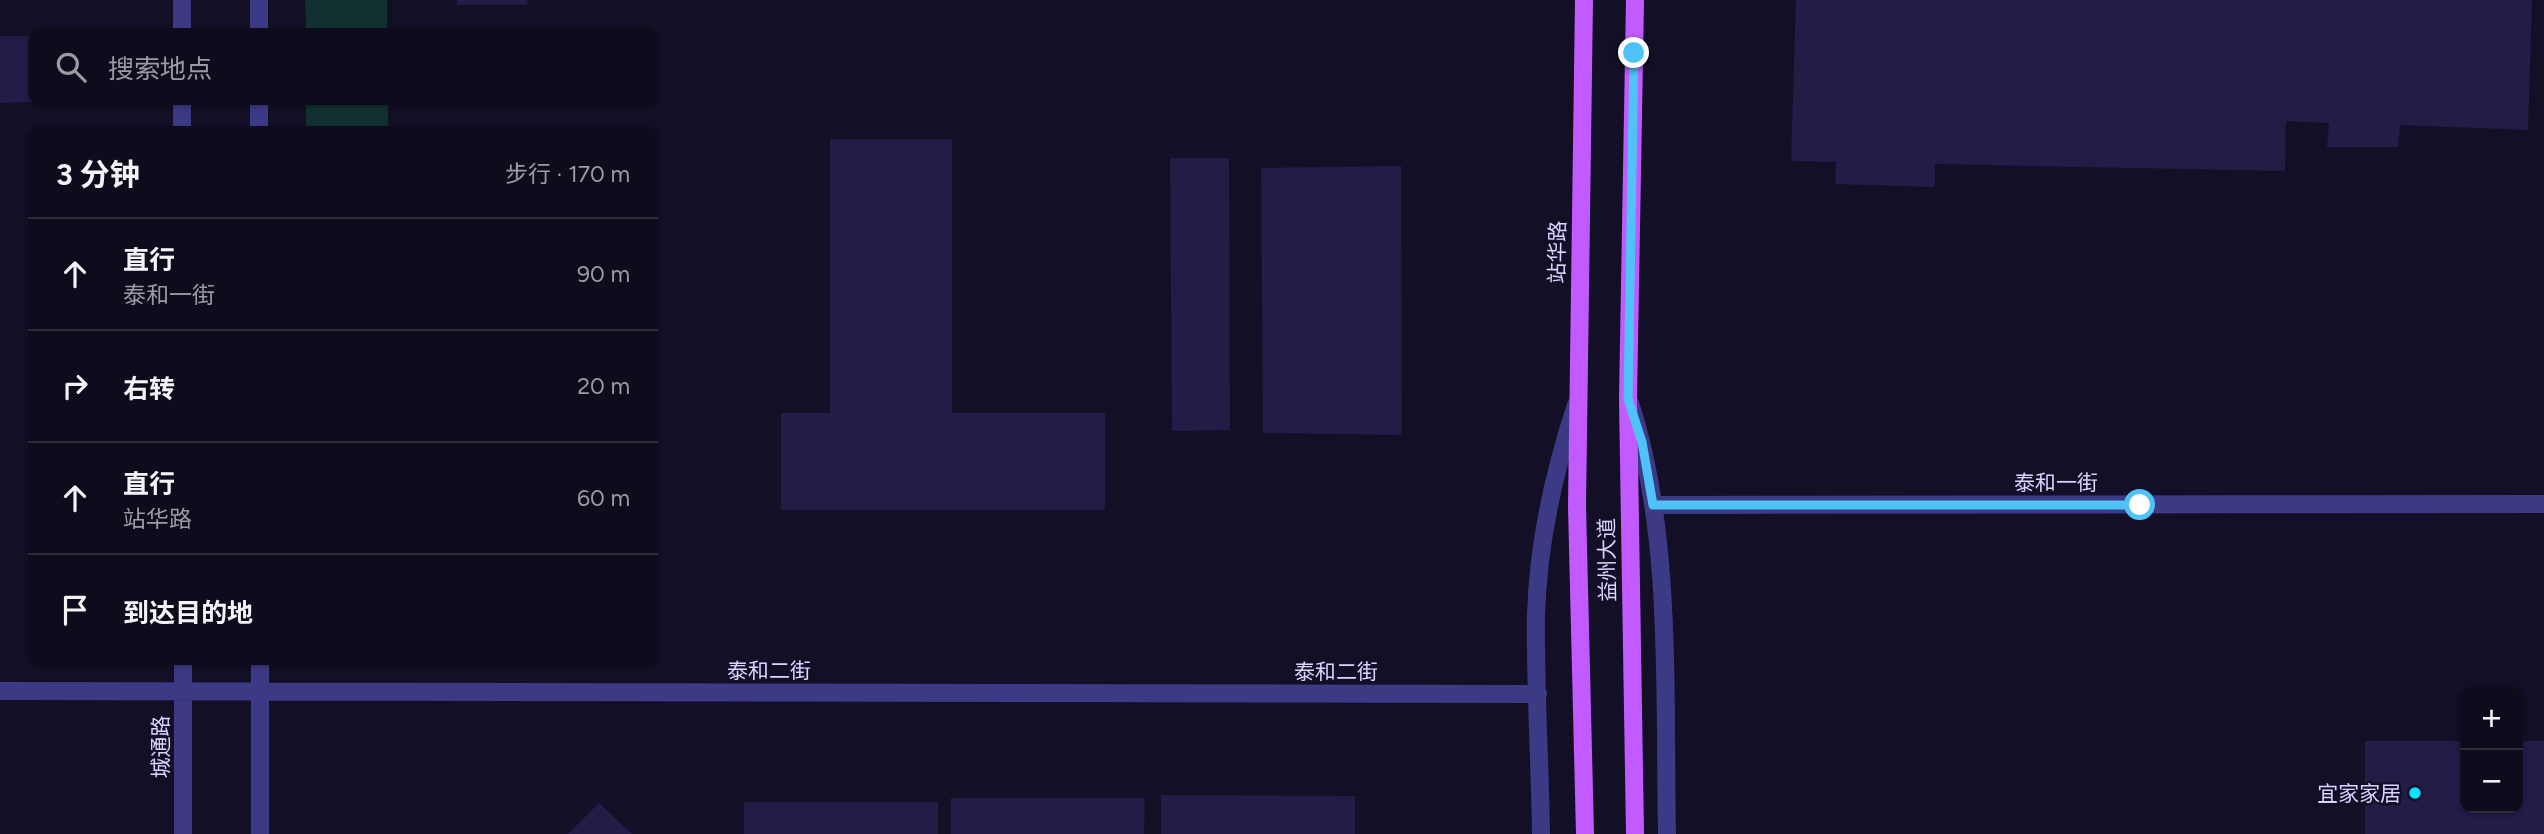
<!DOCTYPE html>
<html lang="zh">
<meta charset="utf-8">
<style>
body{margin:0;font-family:Figtree,"Noto Sans SC",sans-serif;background:#171425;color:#f1f3f6}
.controls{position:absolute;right:21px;bottom:21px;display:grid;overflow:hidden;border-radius:14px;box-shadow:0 2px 5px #0004}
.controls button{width:63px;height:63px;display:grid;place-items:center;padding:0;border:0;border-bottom:2px solid #2e2b3b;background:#0e0b1c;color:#f1f3f6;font:35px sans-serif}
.stop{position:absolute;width:21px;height:21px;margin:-16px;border:5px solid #4fc3f7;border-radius:50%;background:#fff}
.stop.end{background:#4fc3f7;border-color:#fff;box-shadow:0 2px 7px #0008}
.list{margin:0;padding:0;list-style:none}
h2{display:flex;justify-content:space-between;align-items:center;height:91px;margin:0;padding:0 28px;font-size:30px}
h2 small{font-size:23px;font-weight:400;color:#9b9ba3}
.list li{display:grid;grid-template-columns:46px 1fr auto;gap:21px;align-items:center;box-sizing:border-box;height:112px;padding:0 28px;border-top:2px solid #2e2b3b}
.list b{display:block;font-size:26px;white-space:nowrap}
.list p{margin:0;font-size:23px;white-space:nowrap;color:#9b9ba3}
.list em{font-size:23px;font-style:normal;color:#9b9ba3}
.icon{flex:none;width:38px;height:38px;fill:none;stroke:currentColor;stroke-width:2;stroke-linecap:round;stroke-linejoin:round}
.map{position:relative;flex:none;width:2544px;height:834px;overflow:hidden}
.search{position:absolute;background:#0e0b1c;box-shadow:0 2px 5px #0004;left:28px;top:28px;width:630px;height:77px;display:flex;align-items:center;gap:18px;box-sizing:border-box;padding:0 24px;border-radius:14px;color:#9b9ba3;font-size:26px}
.panel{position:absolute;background:#0e0b1c;box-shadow:0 2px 5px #0004;left:28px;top:126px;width:630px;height:539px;border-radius:14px}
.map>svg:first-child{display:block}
.green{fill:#12302f}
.building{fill:#241b47}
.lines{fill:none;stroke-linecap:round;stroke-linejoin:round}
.tertiary{stroke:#3d3a85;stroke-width:18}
.primary{stroke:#c25bff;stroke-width:18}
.route{stroke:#4fc3f7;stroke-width:9}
.poi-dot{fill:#00e5ff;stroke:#130f26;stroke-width:2.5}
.labels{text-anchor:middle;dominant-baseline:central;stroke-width:5;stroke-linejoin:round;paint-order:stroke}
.street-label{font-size:21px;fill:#d9d4ff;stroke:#130f26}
.poi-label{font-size:21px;fill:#d9d4ff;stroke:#130f26;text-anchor:end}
</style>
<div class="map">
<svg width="2544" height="834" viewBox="0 0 2544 834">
<rect width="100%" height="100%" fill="#130f26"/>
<path class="green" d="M305,0H387V33H306Z
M306,100H388V126H333L306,128Z"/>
<path class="building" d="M457,0H527L528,5H457Z
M1796,0H2532L2528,130L2400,125L2398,147H2327L2329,123L2286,121L2285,171L1935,164V187L1835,184L1836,162L1791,161Z
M0,36H33L34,102L0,103Z
M830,139H952V413H1105V510H781V413H830Z
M1170,158H1229L1230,430L1172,431Z
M1401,166L1402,435L1263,433L1261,168Z
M2365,741H2465V808H2518V741H2544V834H2365Z
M1161,795L1355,796V834H1161Z
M951,798H1145L1144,834H951Z
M744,802H938V834H744Z
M599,803L632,834H568Z"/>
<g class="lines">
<path class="tertiary" d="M182,0V33
M259,0V33
M182,100V131
M259,100V131
M1630,403C1673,535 1664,696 1667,834
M1653,505L2544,504
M183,660V834
M260,660V834
M0,691L1538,694
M1541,834C1540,761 1535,688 1536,615C1538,544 1554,472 1576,405"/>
<path class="primary" d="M1584,0L1577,506L1585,834
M1635,834L1628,399L1635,0"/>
</g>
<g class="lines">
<path class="route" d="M1634,53L1628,399L1642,442L1653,505H2140"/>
</g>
<circle class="poi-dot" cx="2415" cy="793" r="7"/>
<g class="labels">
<g class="street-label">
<text transform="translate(1557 252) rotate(-89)">站华路</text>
<text x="2056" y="482">泰和一街</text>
<text transform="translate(1607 560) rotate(-91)">益州大道</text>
<text x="769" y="670">泰和二街</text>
<text x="1336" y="671">泰和二街</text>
<text transform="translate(160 747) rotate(-90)">城通路</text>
</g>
<g class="poi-label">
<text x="2401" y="793">宜家家居</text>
</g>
</g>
</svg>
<div class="controls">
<button>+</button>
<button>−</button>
</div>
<div class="stop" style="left:2140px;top:505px"></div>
<div class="stop end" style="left:1634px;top:53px"></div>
<div class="search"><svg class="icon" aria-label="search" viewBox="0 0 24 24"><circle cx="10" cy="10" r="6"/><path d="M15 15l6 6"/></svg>搜索地点</div>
<section class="panel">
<h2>3 分钟<small>步行 · 170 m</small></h2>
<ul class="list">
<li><svg class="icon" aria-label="ahead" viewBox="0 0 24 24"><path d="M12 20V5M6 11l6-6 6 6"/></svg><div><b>直行</b><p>泰和一街</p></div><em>90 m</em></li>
<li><svg class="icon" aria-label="right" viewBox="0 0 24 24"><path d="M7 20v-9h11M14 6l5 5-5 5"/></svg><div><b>右转</b></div><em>20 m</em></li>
<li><svg class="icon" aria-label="ahead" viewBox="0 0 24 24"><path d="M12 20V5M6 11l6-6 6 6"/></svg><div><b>直行</b><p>站华路</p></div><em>60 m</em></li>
<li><svg class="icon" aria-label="arrive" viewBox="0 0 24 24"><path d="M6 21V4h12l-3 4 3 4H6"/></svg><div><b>到达目的地</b></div></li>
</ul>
</section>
</div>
